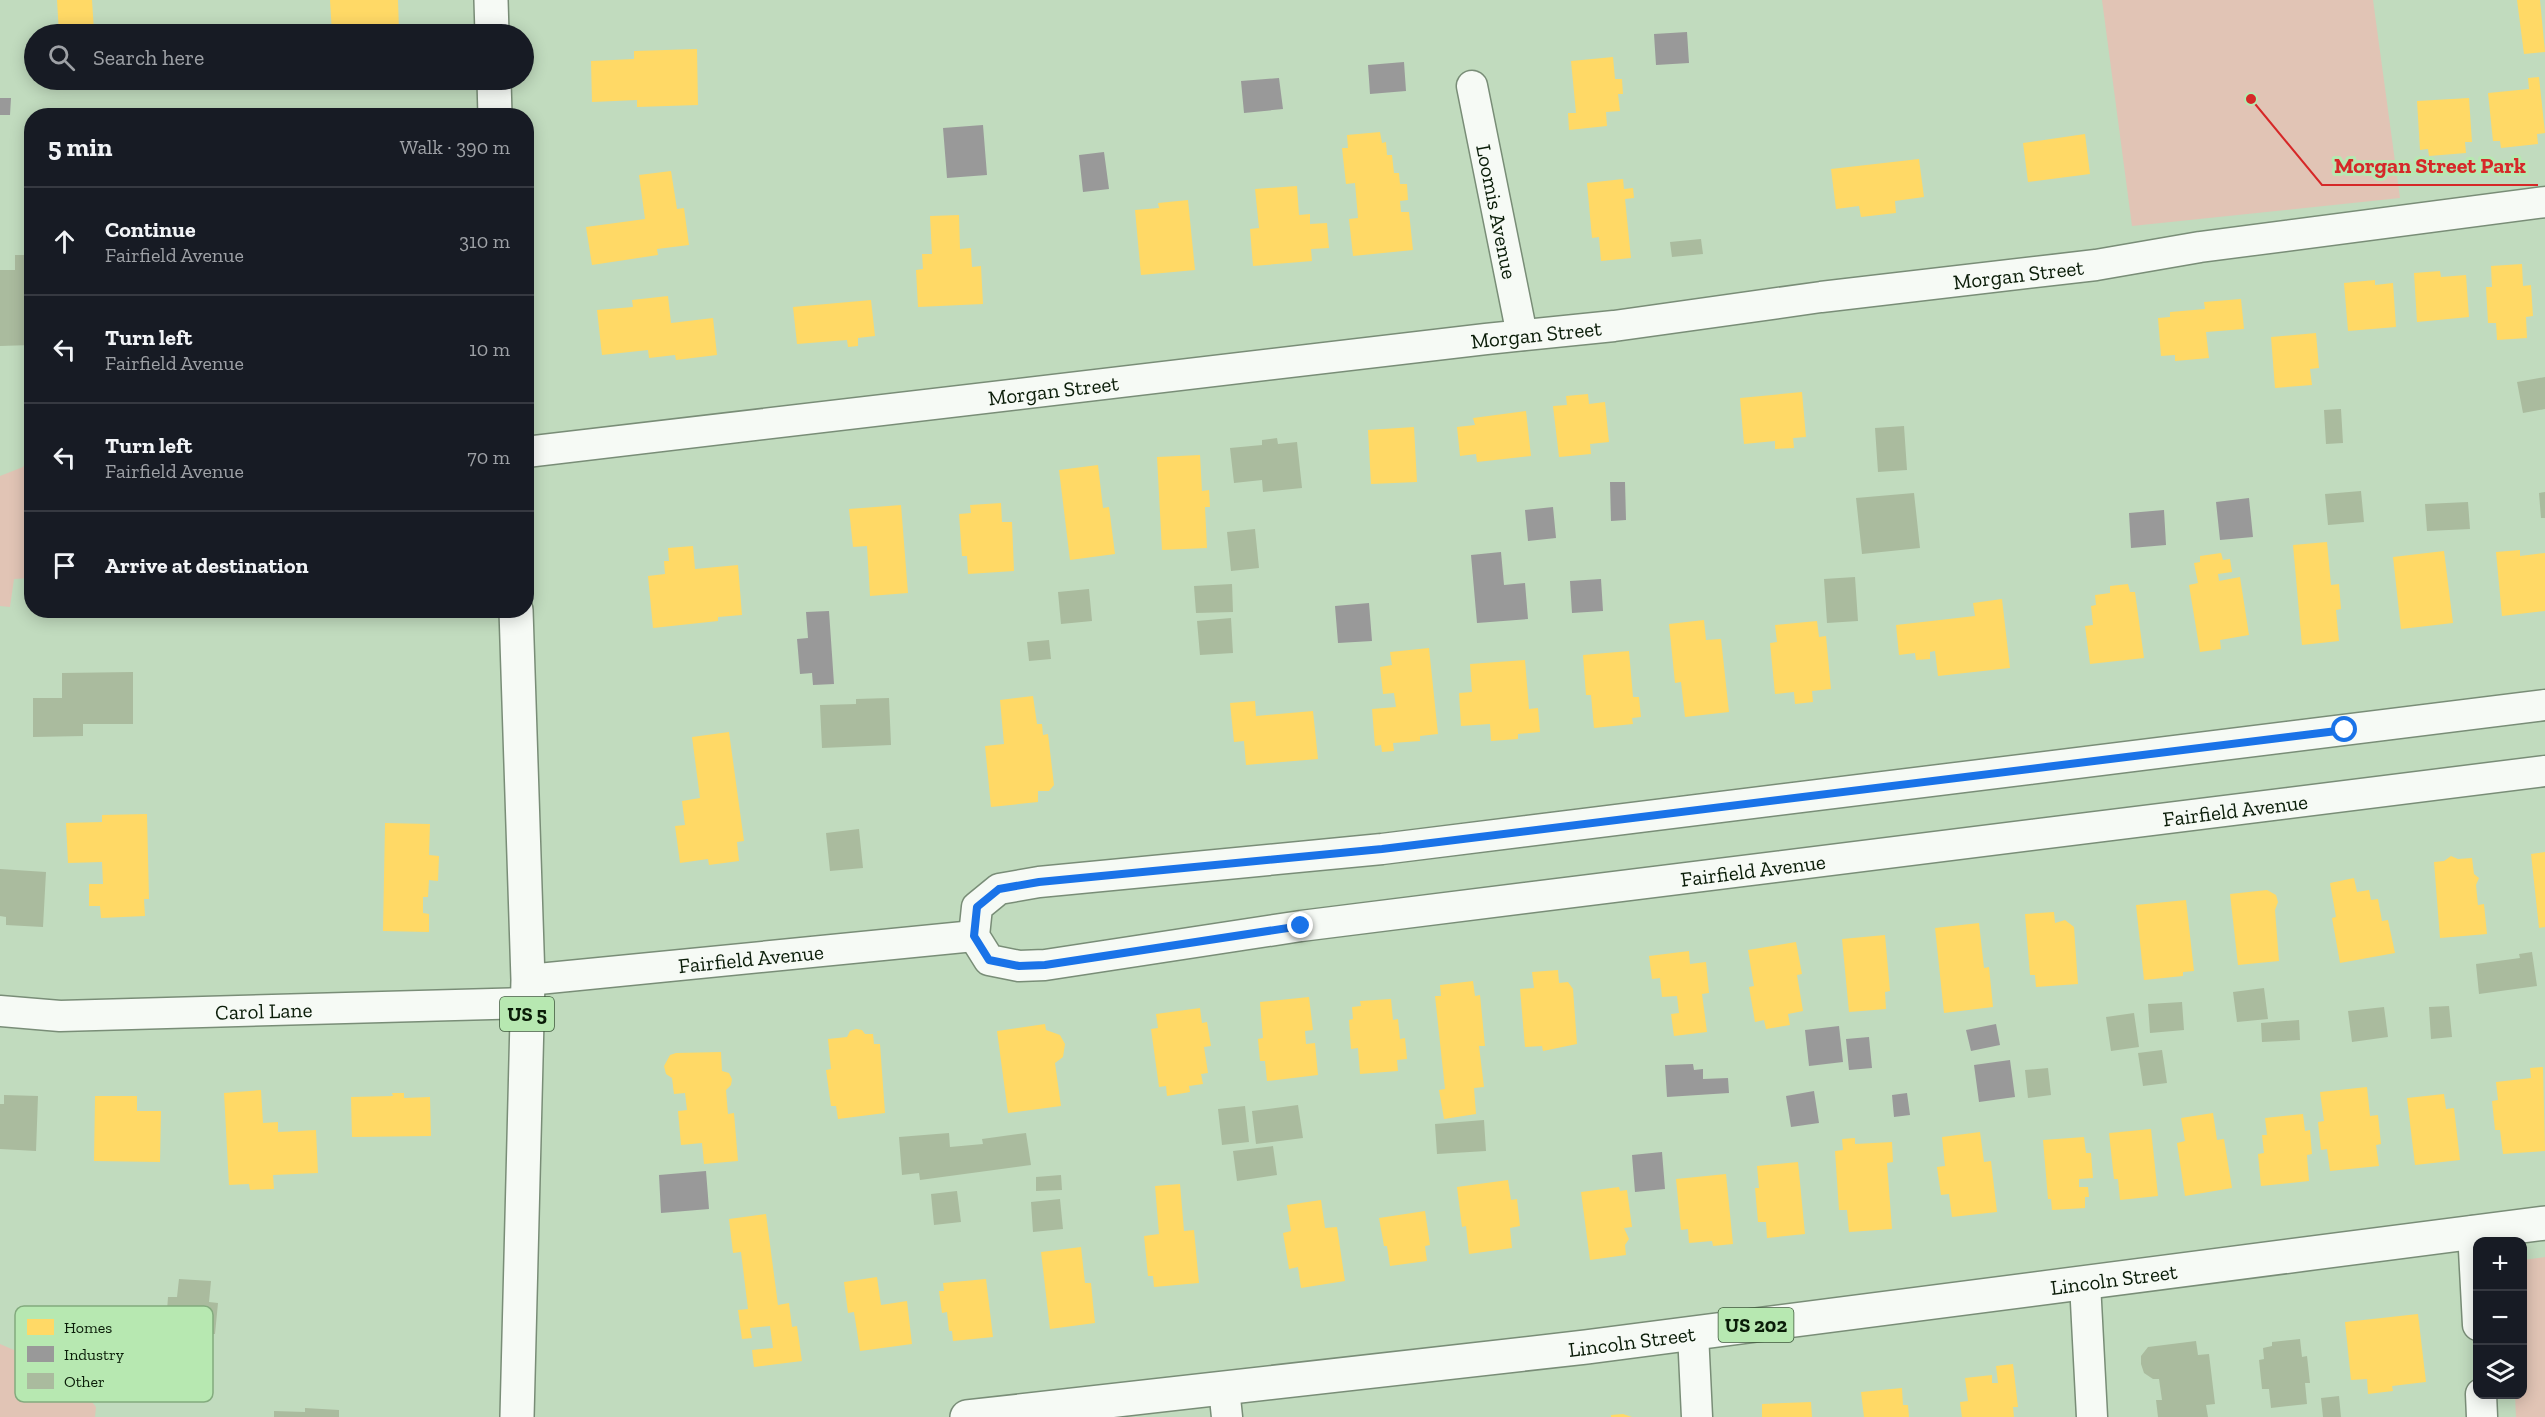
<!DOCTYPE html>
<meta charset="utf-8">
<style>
body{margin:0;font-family:"Zilla Slab",serif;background:#242831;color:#f1f3f6}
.controls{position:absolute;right:18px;bottom:18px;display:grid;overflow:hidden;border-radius:12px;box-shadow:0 3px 15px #0003}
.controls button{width:54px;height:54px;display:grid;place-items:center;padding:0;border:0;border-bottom:2px solid #363941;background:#171b24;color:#f1f3f6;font:30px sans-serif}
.stop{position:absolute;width:18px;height:18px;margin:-14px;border:4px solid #1a73e8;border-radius:50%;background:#fff}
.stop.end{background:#1a73e8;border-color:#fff;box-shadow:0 2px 6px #0008}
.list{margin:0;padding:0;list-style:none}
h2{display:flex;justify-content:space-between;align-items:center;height:78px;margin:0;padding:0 24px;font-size:26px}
h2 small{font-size:20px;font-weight:400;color:#9ea1a6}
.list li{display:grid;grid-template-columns:39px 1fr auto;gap:18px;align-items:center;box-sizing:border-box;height:108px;padding:0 24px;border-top:2px solid #363941}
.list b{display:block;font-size:22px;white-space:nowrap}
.list p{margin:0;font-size:20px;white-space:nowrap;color:#9ea1a6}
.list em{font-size:20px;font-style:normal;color:#9ea1a6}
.icon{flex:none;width:33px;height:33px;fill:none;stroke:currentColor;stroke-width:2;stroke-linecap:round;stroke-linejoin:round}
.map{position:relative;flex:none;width:2545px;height:1417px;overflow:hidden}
.search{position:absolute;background:#171b24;box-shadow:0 3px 15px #0003;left:24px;top:24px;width:510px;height:66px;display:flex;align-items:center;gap:15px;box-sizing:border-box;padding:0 21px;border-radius:33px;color:#9ea1a6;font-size:22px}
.panel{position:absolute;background:#171b24;box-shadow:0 3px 15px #0003;left:24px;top:108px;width:510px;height:510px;border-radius:24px}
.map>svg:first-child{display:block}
.green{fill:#e1c4b5}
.homes{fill:#ffd966}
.industry{fill:#999}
.building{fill:#aabb9e}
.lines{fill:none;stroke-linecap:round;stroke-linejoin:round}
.minor-casing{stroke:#798d77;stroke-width:33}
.major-casing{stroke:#798d77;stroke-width:36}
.minor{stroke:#f6faf5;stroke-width:30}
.major{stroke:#f6faf5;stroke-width:33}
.route{stroke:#1a73e8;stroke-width:8}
.labels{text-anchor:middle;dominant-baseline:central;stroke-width:6;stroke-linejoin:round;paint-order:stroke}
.shield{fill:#b7e8b1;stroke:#3e593b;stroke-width:1.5}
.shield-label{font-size:20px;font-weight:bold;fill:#0a1c08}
.street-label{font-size:21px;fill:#0a1c08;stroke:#b7e8b1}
.key{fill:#b7e8b1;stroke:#83ab7e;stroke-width:1.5}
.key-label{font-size:16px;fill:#0a1c08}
.leader{fill:none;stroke:#d62828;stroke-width:2}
.callout-dot{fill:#d62828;stroke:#b7e8b1;stroke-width:2}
.callout-label{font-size:22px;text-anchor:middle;font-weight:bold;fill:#d62828;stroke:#b7e8b1;stroke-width:6;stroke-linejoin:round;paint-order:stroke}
</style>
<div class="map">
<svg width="2545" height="1417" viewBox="0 0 2545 1417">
<rect width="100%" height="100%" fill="#c1dbbe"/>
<path class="green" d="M2102,0H2373L2400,198L2132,226Z
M31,454V578L14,579L10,607L0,606V476L23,467Z
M2545,1257V1417H2516L2515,1395L2522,1394L2523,1260Z
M0,1344L70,1374L96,1407L95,1417H0Z"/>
<path class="homes" d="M57,0H92L94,31L59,33Z
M330,0H398L399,31L332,33Z
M2517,0H2540L2545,52L2524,54Z
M697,49L698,105L637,107V100L592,102L591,61L634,59V51Z
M1613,57L1615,79H1622L1623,94H1618L1620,111L1606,112L1607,126L1569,130L1568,113H1576L1571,61Z
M2539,77L2545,133L2537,134L2538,144L2501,148L2500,141H2493L2488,93L2529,89L2528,78Z
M2469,98L2472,142H2465L2466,153L2429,156L2428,149L2420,150L2417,101Z
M1380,132L1382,143L1386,142L1387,155H1392L1394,173H1399L1400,184H1407L1408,200L1400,201L1401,212H1409L1413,250L1353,256L1349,219L1358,218L1355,183L1346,184L1342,148H1348L1347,135Z
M2085,134L2090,174L2028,182L2023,143Z
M1919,159L1924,197L1895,201L1896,213L1861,217L1859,206L1836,209L1831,169Z
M671,171L677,209L684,208L689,245L657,249L658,255L592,265L586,227L645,219L639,175Z
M1623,179L1624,189L1633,188L1634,198L1625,199L1631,258L1601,261L1599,237L1592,238L1587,183Z
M1297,186L1299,215L1310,214V224L1327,223L1329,248L1311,249L1312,261L1253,266L1250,229L1259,228L1255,189Z
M1188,200L1195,270L1141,275L1135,210L1159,208L1158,203Z
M959,215L960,249L971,248L972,267L981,266L983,304L918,307L916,270L923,269L922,254H932L930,216Z
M2522,264L2523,286L2531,285L2533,316L2526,317L2527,338L2497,340L2496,323H2488L2486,287H2492L2491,266Z
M2440,271L2441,277L2466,275L2469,317L2417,322L2414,273Z
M2375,280V285L2393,283L2396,327L2348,331L2344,283Z
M668,296L671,323L713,318L717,355L676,360L675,355L649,358L648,350L602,355L597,310L633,307L632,300Z
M2241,299L2244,329L2206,332L2209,358L2175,361V355L2161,356L2158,318L2170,317V312L2205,309L2204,302Z
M871,300L875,336L858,338V346L848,347L847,340L797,344L793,307Z
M2316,333L2319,368L2310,369L2312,385L2275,388L2271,337Z
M1802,392L1806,437L1793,438L1794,448L1775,449V441L1744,444L1740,398Z
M1588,394L1589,404L1605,402L1609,442L1590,444L1591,454L1559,457L1553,406L1567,405L1566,396Z
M1526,411L1531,456L1477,462L1476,454L1460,456L1457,427L1475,425L1473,418Z
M1414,427L1417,482L1371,484L1368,430Z
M1200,455L1202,491L1209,490L1210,507H1205L1207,548L1162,550L1157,457Z
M1098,465L1103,508L1109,507L1115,554L1070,560L1059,470Z
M1001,503L1002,522H1012L1014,571L968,574L967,556H962L959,514L971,513L970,505Z
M901,505L908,593L870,596L867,546L853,547L849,509Z
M2327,542L2331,585L2339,584L2341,609L2336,610L2339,641L2302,645L2293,545Z
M693,546L695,569L738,565L742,615L718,617V621L653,628L648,576L665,574L664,561H669L668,548Z
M2520,550V556L2545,553V611L2502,616L2496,552Z
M2444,551L2453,623L2401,629L2393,557Z
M2221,553L2223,560L2230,559L2232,572L2218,574L2219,581L2240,577L2249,635L2220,640L2221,649L2200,652L2189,585L2198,583L2194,563L2200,562V556Z
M2128,584L2130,592H2135L2144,658L2090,664L2085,626L2093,625L2091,606L2096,605L2095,595L2110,593V586Z
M2002,599L2010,668L1938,676L1935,651L1930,652V659L1916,660L1915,653L1899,655L1896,625L1975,616L1973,603Z
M1704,620L1706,640L1721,639L1729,712L1685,717L1681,682L1675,683L1669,624Z
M1817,621L1819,637L1826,636L1831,689L1812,691L1813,702L1795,704L1794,692L1775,694L1770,643L1777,642L1775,625Z
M1429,648L1438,734L1420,736V741L1393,743L1394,751L1382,752L1381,745L1375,746L1372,709L1396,707L1394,693L1383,694L1380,667L1392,665L1390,652Z
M1629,651L1633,697H1639L1641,717L1632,718L1633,724L1594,728L1591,695H1586L1583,655Z
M1525,660L1529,709L1538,708L1540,732L1518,734V739L1491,741L1490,724L1461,726L1459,693L1472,692L1470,664Z
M1033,696L1037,724H1042L1043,735L1048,734L1054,785L1049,791H1038V802L991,807L985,746L1004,744L1000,700Z
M1255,701L1256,716L1313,711L1318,759L1246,765L1244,741L1234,742L1230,703Z
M729,732L744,841L737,842L739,861L709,865L708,859L680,863L675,826L685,825L682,801L700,798L692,737Z
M147,814L149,899H144L145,916L101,918L100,906H89V884H103L102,862L68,863L66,823L102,822V815Z
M385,823L430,824L429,855L439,856L438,881L429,880L428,897H423V913L429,914V932L383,931Z
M2545,852V927L2539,928L2531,854Z
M2451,856L2458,859L2472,858L2474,874L2479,878L2476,885L2478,905L2484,904L2487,934L2440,938L2434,862L2444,861Z
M2354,878L2357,892L2369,890L2371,900L2378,899L2382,921L2388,920L2395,953L2340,963L2332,918L2336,917L2330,883Z
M2267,890L2276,895L2278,902L2275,910L2279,961L2238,965L2230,894Z
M2186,900L2194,971L2183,972V976L2144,980L2136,905Z
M2054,912L2055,923L2065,920L2074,927L2078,984L2036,987L2035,975H2030L2025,914Z
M1979,923L1984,968L1989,967L1993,1007L1944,1013L1935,928Z
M1885,935L1890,991L1885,992L1886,1009L1849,1012L1842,939Z
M1796,942L1802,974L1797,975L1803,1011L1788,1014L1790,1025L1766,1029L1764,1020L1755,1022L1749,987L1754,986L1748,950Z
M1689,951L1690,964L1706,962L1709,993L1702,994L1707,1032L1674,1036L1671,1014L1679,1013L1677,996L1662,997L1660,978L1652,979L1649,956Z
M1558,970L1559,983L1568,982L1573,989L1577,1044L1543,1051L1542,1046L1525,1047L1520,989L1534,988L1532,972Z
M1473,981L1475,996L1480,995L1485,1046H1479L1484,1087L1474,1088L1476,1114L1444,1119L1439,1090L1445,1089L1435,996H1441L1440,985Z
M1309,997L1313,1030L1305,1031L1306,1044L1315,1043L1318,1075L1267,1081L1265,1061H1260L1258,1039L1263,1038L1260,1002Z
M1391,999L1393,1020L1398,1019L1400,1039L1405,1038L1407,1059L1397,1060L1398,1071L1360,1074L1358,1048L1351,1049L1349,1020L1353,1019L1352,1007L1361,1006L1360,1001Z
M1200,1008L1202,1023L1207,1022L1211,1046L1204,1047L1208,1073L1201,1074L1203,1084L1189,1086L1190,1092L1167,1096L1166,1086L1159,1087L1151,1029L1158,1028L1156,1014Z
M1045,1024L1046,1030L1060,1035L1065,1044L1063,1057L1055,1063L1061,1106L1008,1113L997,1031Z
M856,1029L862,1030L865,1034H873L874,1044H880L885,1113L838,1119L836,1106H831L826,1070L831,1069L828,1039L847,1037L850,1031Z
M721,1052L722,1071L729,1073L732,1079L731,1085L726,1090L728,1114L734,1113L738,1161L704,1164L702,1143L681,1145L678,1111L687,1110L685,1093L674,1094L672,1078L666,1074L664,1066L670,1055L676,1053Z
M2543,1067L2545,1151L2503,1154L2500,1130H2495L2492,1101L2498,1100L2496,1082L2531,1078L2530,1068Z
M2367,1087L2370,1116L2378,1115L2381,1144L2376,1145L2379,1166L2330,1171L2327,1149L2321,1150L2318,1122L2324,1121L2320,1092Z
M261,1090L263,1123L278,1122V1132L316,1130L318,1173L273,1175L274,1189L250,1190L249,1184L229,1185L224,1093Z
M392,1093H404V1098L430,1097L431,1136L352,1137L351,1097L393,1096Z
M2444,1094L2446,1109L2454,1108L2460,1160L2415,1165L2407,1098Z
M95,1096H137V1111H161L160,1162L94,1161Z
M2213,1113L2217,1140L2224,1139L2232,1188L2185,1196L2177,1143L2185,1141L2181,1118Z
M2303,1114L2305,1131L2310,1130L2312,1154L2307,1155L2309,1181L2261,1186L2258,1154L2264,1153L2262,1135H2267L2265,1118Z
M2151,1129L2158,1196L2120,1200L2118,1179H2114L2109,1133Z
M1980,1132L1984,1162L1991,1161L1997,1212L1952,1217L1949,1194L1941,1195L1937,1167L1945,1166L1942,1137Z
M2084,1137L2086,1153H2091L2093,1178L2079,1179V1187H2088L2089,1197H2085V1208L2052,1210L2051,1199H2048L2043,1140Z
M1855,1138V1144L1892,1142L1893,1162L1887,1163L1892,1229L1849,1232L1847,1210H1839L1835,1151L1843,1150L1842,1139Z
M1798,1162L1805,1234L1767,1238L1766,1222H1758L1755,1188H1759L1757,1166Z
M1726,1174L1733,1244L1713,1246L1712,1241L1689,1243L1688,1229L1681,1230L1676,1179Z
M1508,1180L1511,1200L1517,1199L1520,1226L1510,1228L1512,1248L1469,1254L1466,1226L1462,1227L1457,1187Z
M1180,1184L1184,1231L1194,1230L1199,1283L1154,1287L1153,1276H1148L1144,1236L1159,1234L1155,1186Z
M1619,1187L1620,1191L1627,1190L1632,1227L1624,1228L1629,1239L1625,1245L1626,1255L1590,1260L1581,1192Z
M1321,1200L1325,1228L1337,1227L1345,1281L1301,1288L1298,1267L1289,1269L1283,1233L1291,1231L1287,1205Z
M1425,1211L1430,1245L1425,1246L1427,1261L1390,1266L1387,1246H1384L1379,1218Z
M766,1214L778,1305L789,1303L792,1327L797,1326L802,1361L754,1367L752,1350L773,1348L770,1326L750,1328L752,1338L742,1339L738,1310L748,1309L741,1252L733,1253L729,1219Z
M1081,1247L1085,1283H1091L1095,1323L1050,1329L1041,1252Z
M877,1277L881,1305L907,1301L912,1344L860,1351L854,1312L848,1313L844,1282Z
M986,1279L993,1337L953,1341L952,1331H949L947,1312L942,1313L939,1291H944L943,1283Z
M2418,1314L2426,1382L2392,1386L2393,1391L2368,1394L2367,1379L2351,1380L2345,1322Z
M2013,1364L2018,1407H2013L2014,1417H1962L1960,1402L1968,1401L1965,1378L1992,1375V1383H1998L1996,1366Z
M1902,1388L1903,1405H1908L1909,1417H1864L1861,1392Z
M1811,1402L1812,1417H1762V1404Z
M1611,1415L1623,1414L1632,1417H1611Z"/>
<path class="industry" d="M1687,32L1689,63L1656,65L1654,34Z
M1404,62L1406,91L1370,94L1368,65Z
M1279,78L1283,109L1244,113L1241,81Z
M0,98H11L10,115H0Z
M983,125L987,175L947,178L943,128Z
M1104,152L1109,189L1083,192L1079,155Z
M1610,482H1625L1626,520L1611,521Z
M2249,498L2253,537L2220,540L2216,502Z
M1553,507L1556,538L1528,541L1525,510Z
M2164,510L2166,545L2131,548L2129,513Z
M1501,552L1504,585L1525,583L1528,619L1477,623L1471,555Z
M1601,579L1603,611L1572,613L1570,581Z
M1369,603L1372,641L1338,643L1335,606Z
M829,611L834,684L813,685L812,673L800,674L797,639L808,638L806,612Z
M1996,1024L2000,1045L1971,1051L1966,1030Z
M1839,1026L1843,1062L1809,1066L1805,1030Z
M1869,1037L1872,1068L1849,1070L1846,1039Z
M2010,1060L2015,1097L1979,1102L1974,1065Z
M1693,1064L1694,1070L1703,1069V1079L1728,1078L1729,1093L1667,1097L1665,1065Z
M1814,1091L1819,1123L1791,1127L1786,1096Z
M1907,1093L1910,1115L1894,1117L1892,1095Z
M1662,1152L1665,1189L1635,1192L1632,1155Z
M706,1171L709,1209L661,1213L659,1175Z"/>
<path class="building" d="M1701,239L1703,254L1672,257L1670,242Z
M15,255H32V345L0,346V270H15Z
M2545,377V409L2523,413L2517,382Z
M2341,409L2343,443L2326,444L2324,410Z
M1904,426L1907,470L1878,472L1875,428Z
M1277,438L1278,444L1297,442L1302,488L1263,492L1262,480L1234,483L1230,448L1262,445V440Z
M2361,491L2364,522L2328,525L2325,494Z
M2545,492V518H2541L2539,493Z
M1914,493L1920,548L1862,554L1856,498Z
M2468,502L2470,529L2427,531L2425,504Z
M1255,529L1259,568L1231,571L1227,532Z
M1855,577L1858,621L1827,623L1824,579Z
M1232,584L1233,612L1196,613L1194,586Z
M1089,589L1092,621L1061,624L1058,592Z
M1231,618L1233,653L1200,655L1197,621Z
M1049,640L1051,659L1029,661L1027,642Z
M133,672V724H83V736L33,737V698H62V673Z
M889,698L891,745L822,748L820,705L856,704V699Z
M859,829L863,868L830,871L826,833Z
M0,869L46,872L43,927L6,925V917L0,916Z
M2532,952L2537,986L2479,994L2476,964L2520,958L2519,954Z
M2264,988L2268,1019L2237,1022L2233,992Z
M2182,1002L2184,1030L2150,1033L2148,1004Z
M2449,1006L2452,1037L2431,1039L2429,1007Z
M2384,1007L2388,1037L2352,1042L2348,1011Z
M2134,1013L2139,1047L2111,1051L2106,1017Z
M2299,1020L2300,1040L2262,1042L2261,1023Z
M2162,1050L2167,1083L2143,1086L2138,1053Z
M2048,1068L2051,1095L2028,1098L2025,1070Z
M4,1095L38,1096L36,1151L0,1149V1104H4Z
M1298,1105L1303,1138L1256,1144L1252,1111Z
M1245,1106L1249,1142L1222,1145L1218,1109Z
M1484,1120L1486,1151L1437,1154L1435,1124Z
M949,1133L950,1147L983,1144L982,1139L1026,1133L1031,1165L920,1180L919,1173L902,1175L899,1137Z
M1273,1146L1277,1175L1237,1181L1233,1151Z
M1061,1175L1062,1190L1036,1191V1177Z
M957,1191L961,1222L934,1225L931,1194Z
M1060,1199L1063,1229L1033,1232L1031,1202Z
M179,1279L211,1281L209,1302L218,1303L215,1334H210L208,1361L201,1360L199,1384L164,1381V1392L120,1388L123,1364L163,1366L168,1297H177Z
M2300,1339L2302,1357L2307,1356L2310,1383H2305L2307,1404L2271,1408L2269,1389H2262L2259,1360L2264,1359L2263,1348L2272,1346V1342Z
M2196,1341L2198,1355L2209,1354L2215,1404L2206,1405L2208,1417H2158L2156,1400H2162L2159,1379H2153L2144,1373L2141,1364V1356L2148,1347Z
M2339,1396L2341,1417H2323L2321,1398Z
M305,1408L339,1410V1417H274V1411L305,1412Z"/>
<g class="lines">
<defs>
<g id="minor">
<path id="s1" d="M1472,86L1522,335"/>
<path id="s2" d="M526,452L1486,339L1614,326L1821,297L2096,265L2200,247L2545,202"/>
<path id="s3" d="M2545,705L1382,849L1039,882L999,889L977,907L974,936L989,960L1019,966L1045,965L1301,926L2545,771"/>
<path id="s4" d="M528,980L974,936"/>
<path id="s5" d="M0,1011L60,1016L527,1003"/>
<path d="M2473,1231L2478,1325"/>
<path d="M2085,1283L2092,1417"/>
<path d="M1693,1333L1697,1417"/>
<path d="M1224,1388L1227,1417"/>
<path d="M2481,1394L2482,1417"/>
</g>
<g id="major">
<path d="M491,0L492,34"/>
<path d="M494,80L495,116"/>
<path d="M516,610L528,980L517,1417"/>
<path id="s6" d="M967,1417L1586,1347L2545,1223"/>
</g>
</defs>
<use href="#minor" class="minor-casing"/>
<use href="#major" class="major-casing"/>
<use href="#minor" class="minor"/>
<use href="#major" class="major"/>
</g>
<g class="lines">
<path class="route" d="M1301,926L1045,965L1019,966L989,960L974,936L977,907L999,889L1039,882L1382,849L2345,730"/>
</g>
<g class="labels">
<g class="shield">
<rect x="500" y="997" width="54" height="34" rx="4.5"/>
<rect x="1718.5" y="1308" width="75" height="34" rx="4.5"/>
</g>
<g class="shield-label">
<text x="527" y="1014">US 5</text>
<text x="1756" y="1325">US 202</text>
</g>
<g class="street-label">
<text stroke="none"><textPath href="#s1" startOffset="128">Loomis Avenue</textPath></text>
<text stroke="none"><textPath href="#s2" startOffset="1503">Morgan Street</textPath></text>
<text stroke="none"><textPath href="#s2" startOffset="1017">Morgan Street</textPath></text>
<text stroke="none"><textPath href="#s2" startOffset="531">Morgan Street</textPath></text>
<text stroke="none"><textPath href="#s3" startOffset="2900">Fairfield Avenue</textPath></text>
<text stroke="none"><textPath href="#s3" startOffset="2414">Fairfield Avenue</textPath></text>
<text stroke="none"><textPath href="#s4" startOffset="224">Fairfield Avenue</textPath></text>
<text stroke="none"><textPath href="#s5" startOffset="264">Carol Lane</textPath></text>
<text stroke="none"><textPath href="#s6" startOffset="1155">Lincoln Street</textPath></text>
<text stroke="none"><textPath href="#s6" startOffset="669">Lincoln Street</textPath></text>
</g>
</g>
<rect x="15" y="1306" width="198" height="96" rx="9" class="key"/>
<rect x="27" y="1319" width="27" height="16" fill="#ffd966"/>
<rect x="27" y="1346" width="27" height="16" fill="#999"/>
<rect x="27" y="1373" width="27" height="16" fill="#aabb9e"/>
<g class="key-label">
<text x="64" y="1333">Homes</text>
<text x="64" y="1360">Industry</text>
<text x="64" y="1387">Other</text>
</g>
<path class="leader" d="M2251 99L2322 185H2538"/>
<circle class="callout-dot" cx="2251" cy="99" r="6"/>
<g class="callout-label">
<text x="2430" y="173">Morgan Street Park</text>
</g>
</svg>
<div class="controls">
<button>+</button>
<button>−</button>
<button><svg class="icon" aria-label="layers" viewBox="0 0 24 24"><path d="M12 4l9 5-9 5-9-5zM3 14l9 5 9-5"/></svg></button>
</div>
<div class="stop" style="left:2345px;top:730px"></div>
<div class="stop end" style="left:1301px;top:926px"></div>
<div class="search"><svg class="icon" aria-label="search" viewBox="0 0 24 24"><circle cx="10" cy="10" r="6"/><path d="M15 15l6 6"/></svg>Search here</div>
<section class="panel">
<h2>5 min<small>Walk · 390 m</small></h2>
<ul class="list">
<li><svg class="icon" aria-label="ahead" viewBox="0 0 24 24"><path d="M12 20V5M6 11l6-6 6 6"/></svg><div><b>Continue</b><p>Fairfield Avenue</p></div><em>310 m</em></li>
<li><svg class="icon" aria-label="left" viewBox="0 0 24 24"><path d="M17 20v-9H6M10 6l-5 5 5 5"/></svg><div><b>Turn left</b><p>Fairfield Avenue</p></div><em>10 m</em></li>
<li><svg class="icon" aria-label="left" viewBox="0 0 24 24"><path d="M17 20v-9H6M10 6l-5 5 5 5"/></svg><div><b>Turn left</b><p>Fairfield Avenue</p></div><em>70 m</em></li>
<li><svg class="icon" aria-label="arrive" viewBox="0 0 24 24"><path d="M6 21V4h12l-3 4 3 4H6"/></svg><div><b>Arrive at destination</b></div></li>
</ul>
</section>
</div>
